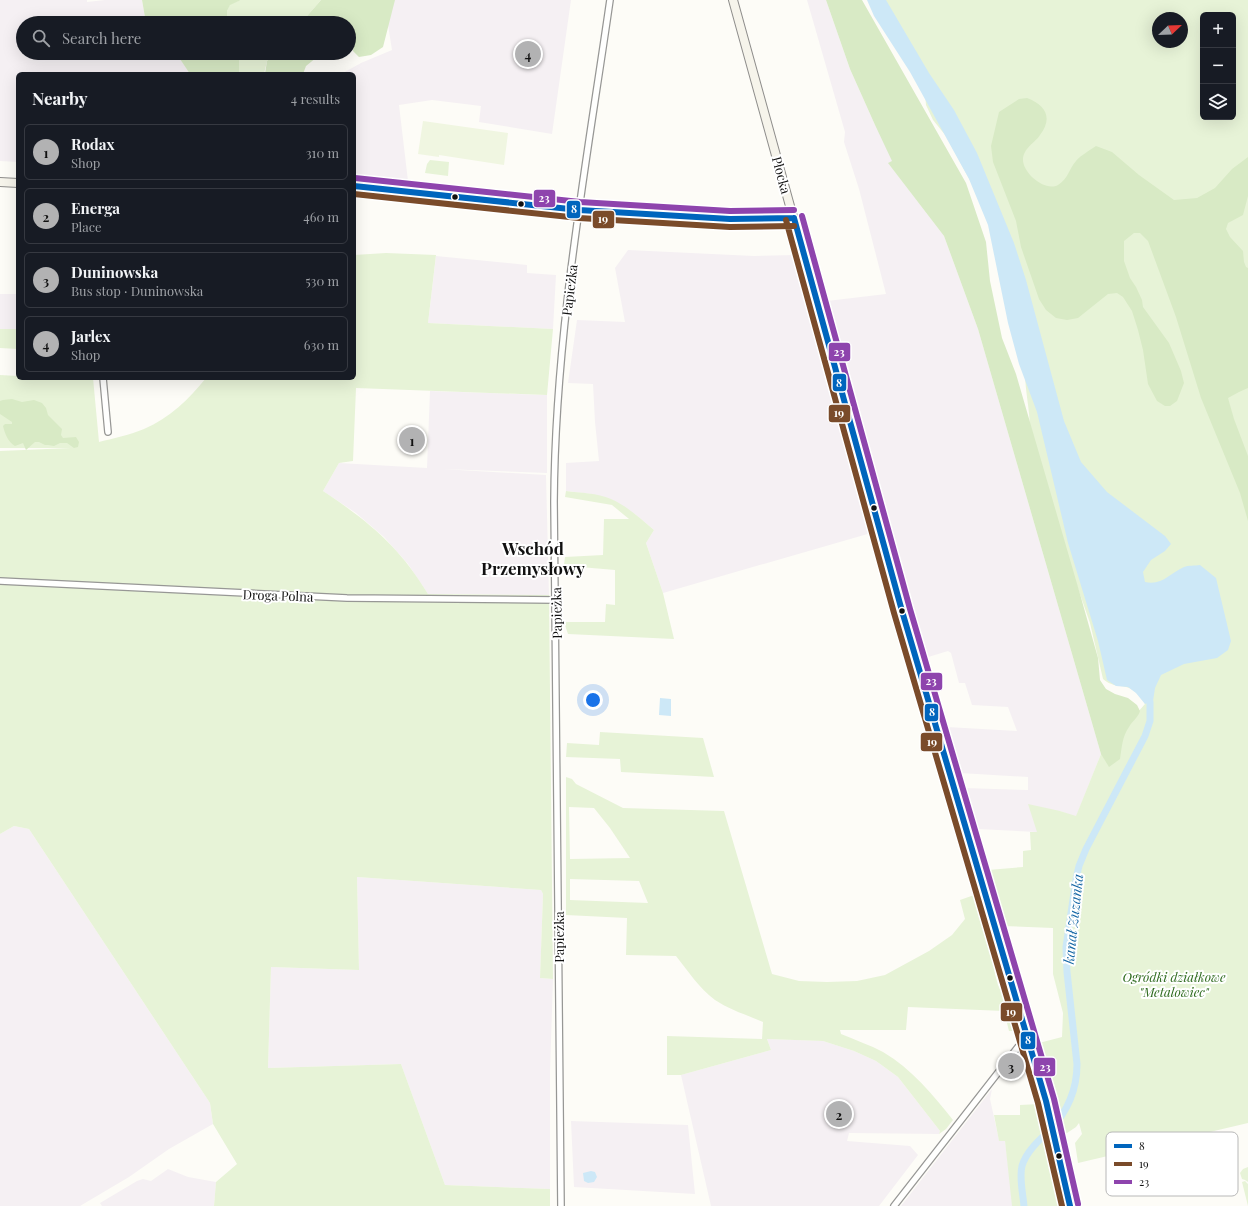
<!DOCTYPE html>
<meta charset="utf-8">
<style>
body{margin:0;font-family:"Playfair Display",serif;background:#242831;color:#f1f3f6}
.controls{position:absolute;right:12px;top:12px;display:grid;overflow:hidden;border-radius:6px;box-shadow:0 4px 16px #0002}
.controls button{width:36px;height:36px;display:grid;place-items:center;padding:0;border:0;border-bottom:1px solid #363941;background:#171b24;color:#f1f3f6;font:20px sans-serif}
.compass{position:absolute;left:1152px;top:12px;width:36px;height:36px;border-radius:50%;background:#171b24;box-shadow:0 4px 16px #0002;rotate:67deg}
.you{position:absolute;left:593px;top:700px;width:14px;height:14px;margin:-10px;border:3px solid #fff;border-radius:50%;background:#1a73e8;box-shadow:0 0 0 6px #1a73e833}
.badge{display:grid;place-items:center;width:26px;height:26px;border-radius:50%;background:#b2b2b3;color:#111;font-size:13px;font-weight:700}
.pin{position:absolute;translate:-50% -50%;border:2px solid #fff;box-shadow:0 1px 4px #0006}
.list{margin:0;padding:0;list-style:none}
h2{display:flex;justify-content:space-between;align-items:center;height:52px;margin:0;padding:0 16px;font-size:17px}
h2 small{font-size:13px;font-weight:400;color:#9ea1a6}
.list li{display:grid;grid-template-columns:26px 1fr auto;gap:12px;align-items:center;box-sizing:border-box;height:56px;margin:0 8px 8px;padding:0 8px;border:1px solid #363941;border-radius:6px}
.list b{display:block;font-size:15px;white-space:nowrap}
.list p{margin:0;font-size:13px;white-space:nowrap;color:#9ea1a6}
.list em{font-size:13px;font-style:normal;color:#9ea1a6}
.icon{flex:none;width:22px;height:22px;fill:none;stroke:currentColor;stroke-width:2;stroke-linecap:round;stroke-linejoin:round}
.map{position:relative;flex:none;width:1248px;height:1206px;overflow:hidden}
.search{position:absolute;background:#171b24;box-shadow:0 4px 16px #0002;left:16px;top:16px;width:340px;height:44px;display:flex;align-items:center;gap:10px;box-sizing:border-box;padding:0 14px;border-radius:22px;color:#9ea1a6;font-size:15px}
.panel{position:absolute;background:#171b24;box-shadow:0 4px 16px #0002;left:16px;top:72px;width:340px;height:308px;border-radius:6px}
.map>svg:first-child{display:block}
.industrial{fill:#f5f0f3}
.green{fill:#e7f3d7;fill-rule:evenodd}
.forest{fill:#d8eac5}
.pitch{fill:#f0f6e1}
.water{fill:#cde8f7}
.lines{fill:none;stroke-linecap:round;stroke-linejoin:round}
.canal{stroke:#cde8f7;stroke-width:7}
.street-casing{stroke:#979795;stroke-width:8}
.secondary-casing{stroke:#8e8d8b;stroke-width:10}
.street{stroke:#fffffe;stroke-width:5.5}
.secondary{stroke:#f6f4eb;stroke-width:8}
.bus-1-casing{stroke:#fff;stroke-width:9}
.bus-2-casing{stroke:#fff;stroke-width:9}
.bus-3-casing{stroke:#fff;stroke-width:9}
.bus-1{stroke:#0065bd;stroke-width:6}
.bus-2{stroke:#7a4b2a;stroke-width:6}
.bus-3{stroke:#8e44ad;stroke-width:6}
.bus-dot{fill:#111;stroke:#fff;stroke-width:1.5}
.labels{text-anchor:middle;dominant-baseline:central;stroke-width:4;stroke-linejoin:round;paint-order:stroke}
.street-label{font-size:13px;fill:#111;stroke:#fff}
.park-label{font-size:13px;font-style:italic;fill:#2f6b1f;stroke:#fff}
.water-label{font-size:14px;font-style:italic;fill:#1768a6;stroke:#fff}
.district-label{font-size:17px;font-weight:bold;fill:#111;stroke:#fff}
.key{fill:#fff;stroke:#b8b8b8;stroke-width:1}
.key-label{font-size:11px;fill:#111}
.line-badge{stroke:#fff;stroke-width:1.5}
.badge-label{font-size:11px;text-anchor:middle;font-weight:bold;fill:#fff}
</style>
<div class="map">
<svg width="1248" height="1206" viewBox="0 0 1248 1206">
<rect width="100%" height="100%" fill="#fdfcf7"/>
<path class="industrial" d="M0,0H87V2L105,0H142L146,23H23V53H176L190,74H18V162L0,161Z
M384,0H571L552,134L479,122L481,106L432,100L399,105L408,181L354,174V74H341L361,63L392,50Z
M807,0H826L850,69L875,125L893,161L889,164L944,236L978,329L1101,754L1076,817L1060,811L1037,832L978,829L964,788L1028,790V777L960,773L947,727L1017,731L1008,707L972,705L965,683H959L951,653L948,651L925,658L827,301L886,294L859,189L844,142L845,132Z
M628,250L754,256L795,255L871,533L663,593L646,543L654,530L635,514L592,494L566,491V463L599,461L595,422L593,384L568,383L577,320L625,322L615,268Z
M436,256L527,265V273L556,275L553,329L428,323Z
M0,294H18V329H0Z
M430,391L547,395V473L442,469L546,475L549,595L428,594L408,564L384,537L356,513L323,491L339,463L427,468Z
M14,826L29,829L210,1103L213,1124L169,1149L129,1177L80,1206H0V834Z
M357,877L541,890L543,894L540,978L553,979L550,1072V1189L445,1185L401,1064L268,1068L271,967L359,970Z
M767,1039L823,1041L854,1051L876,1061L898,1077L940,1131L939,1134L849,1133L847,1141L910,1146L918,1155L879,1206H711L681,1075L771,1050Z
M992,1089L990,1099L999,1140H1005L1013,1206H901Z
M571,1121L688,1125L695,1194L574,1187Z
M168,1169L188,1177L216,1182L214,1206H102L100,1203L137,1181L143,1179L151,1181Z"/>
<path class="green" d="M241,0H321L301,23H227V11L230,4Z
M869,0H1248V1123L1078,1163L1075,1143L1082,1134L1079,1123L1076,1127L1061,1137L1039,1043L1062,1037L1063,1013L1053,974V928L1003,926L994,901L988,870L1023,867V851L1031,850L1030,832H1037L1028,804L1060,811L1076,816L1101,754L1145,704C1141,697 1135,689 1126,687C1117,685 1111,686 1103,679L1090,623L1075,580L1030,430C1030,410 1025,391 1025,372L999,248L978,195L946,136L933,120L926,105L925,93ZM1203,15H1233V117H1203ZM1158,18H1182V42H1158Z
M235,53H276L267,61L264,74H239V59Z
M430,160L449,162L448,176L425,173L427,164Z
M386,253L436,255L428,323L553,329L547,395L356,388L353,461L339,463L323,491C368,521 399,546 428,594L549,595L553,979L540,978L543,894L541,890L357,877L359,970L271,967L268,1068L401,1064L445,1185L550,1189V1206H214L216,1182L237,1164L213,1124L210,1103L29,829L14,826L0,834V451L71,448H0V375L18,376V378H93L99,442C114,438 130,435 144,429C170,418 189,399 206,378H354V255Z
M0,329H18V349L0,348Z
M566,491C581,493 597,493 611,499C627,506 641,519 654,530L646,543L663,593L674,639L568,634L564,622H605L606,604L615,605V570L580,567V574L563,573L565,557L603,555L604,519H629L612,505L565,497Z
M600,732L703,738L714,777L621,772L620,759L566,757L567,743L599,745Z
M566,777L572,779L576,784L623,808L724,811L772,974L799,981L827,982L857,981L885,975L929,951L952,935L965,919L960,900L977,894L987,927L992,948L995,974L998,985L1009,1007L1016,1031H1009L1004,1011L908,1007L906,1030H840L841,1034C855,1040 870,1045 883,1052C912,1069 933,1095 953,1120L946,1129L939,1134L940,1131L898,1077L876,1061L854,1051L823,1041L767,1039L771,1050L681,1075H667V1036L762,1039L763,1022C747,1015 730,1010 715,1000C699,988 688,971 676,956L626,955L627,918L566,915ZM569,807L594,808L610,828L630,858L570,859ZM570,879L639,881L648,903L570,900Z
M1039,1104C1047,1138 1053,1172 1060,1206H1012L1005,1141H999L994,1115H1020V1105Z
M1248,1167V1182L1245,1180L1242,1179L1240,1173L1243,1169Z
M1245,1181L1248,1184V1206L1242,1182Z"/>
<path class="forest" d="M142,0H241L230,5L227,11V23H146Z
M321,0H395L383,47L371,55L359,57L353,51L355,36H349V23H301Z
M826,0H862L966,183L986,242L990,281L1002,338L1016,374L1080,594L1098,658L1100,680L1106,689L1115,694L1128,698L1137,705L1140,711C1138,718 1132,721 1129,727C1122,737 1122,747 1120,759L1109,767L1101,754L978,329L944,236L888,163L892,161L875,125L850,69Z
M176,53H235L239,59V74H190Z
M276,53H322L306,66L303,74H265L267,61Z
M1027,98C1046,105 1053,118 1040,135C1035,143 1023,148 1023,160C1023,173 1045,192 1058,185C1068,179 1069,169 1076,161C1081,155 1089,151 1096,146L1112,152L1139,175L1174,200L1197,198L1215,188L1232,169L1248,157V196L1243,215L1228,223L1226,229L1230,237L1243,251L1244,262L1246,267L1248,268V388L1239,392L1228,398L1234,419L1248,456V521L1240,493L1201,398L1176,317L1148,241L1140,233H1134L1124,241V261L1130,278L1136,287L1142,300L1143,307L1169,343L1181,371L1184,383L1177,401L1170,406H1165L1157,401L1148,384L1143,350L1138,330L1132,311L1123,297L1117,293L1108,294L1078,318L1067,320L1056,318L1046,310L1039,299L1021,247L1016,221L993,162L991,146L999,112L1019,99Z
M12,399L22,402L34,400L42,403L46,408L48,415L62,429L61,435L63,438L76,437L79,442L78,447L74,448L67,443H60L54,446L48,445H45L39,442H35L26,450L23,443L15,446C8,442 5,434 3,426L5,424H12V422L0,414V401L3,400Z"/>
<path class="pitch" d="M423,121L508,133L504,165L439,155V157L418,154Z"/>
<path class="water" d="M867,0H886L929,73L954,110L977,153L1014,243L1026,280L1064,421L1081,462L1107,492L1165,536L1171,544L1165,551L1151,560L1143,572L1145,582C1162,586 1170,573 1184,567C1188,565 1195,566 1200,565L1216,578L1231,641L1228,650L1217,658L1184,664L1161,675L1155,688L1153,701L1145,704L1136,693L1128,687L1116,686L1107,680L1098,641L1068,543L1037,412L1019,364L1008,323L988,225L969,179L910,72L874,16Z
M660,698L671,699V716L659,715Z
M591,1171L595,1172L597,1177L594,1182L588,1183L584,1181L583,1173Z"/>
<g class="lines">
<path class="canal" d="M1024,1206C1023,1194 1019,1178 1022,1166C1026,1152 1039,1140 1050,1130C1068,1111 1077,1090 1077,1064L1067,972L1066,947L1076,879L1079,866L1086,849L1145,736L1150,721V702"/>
<defs>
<path id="street" d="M103,378L108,432
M0,581L347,598L556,600
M561,1206L554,502C555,333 586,167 610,0
M894,1206L1018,1047L1025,1042L1028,1040"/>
<path id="secondary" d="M733,0L902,611L1046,1101L1070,1206
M0,182L18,183
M354,186L579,210L730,219L794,218"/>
</defs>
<use href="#street" class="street-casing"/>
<use href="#secondary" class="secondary-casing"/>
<use href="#street" class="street"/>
<use href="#secondary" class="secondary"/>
<defs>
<path id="bus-1" d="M354,186L579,210L730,219L794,218
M794,218L902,611L1046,1101L1070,1206"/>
<path id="bus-2" d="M354,194L579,218L730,227L794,226
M786,220L894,613L1038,1103L1062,1206"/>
<path id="bus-3" d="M355,178L580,202L730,211L794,210
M802,216L910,609L1054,1099L1078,1204"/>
</defs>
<use href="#bus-1" class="bus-1-casing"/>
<use href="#bus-2" class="bus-2-casing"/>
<use href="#bus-3" class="bus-3-casing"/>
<use href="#bus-1" class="bus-1"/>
<use href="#bus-2" class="bus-2"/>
<use href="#bus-3" class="bus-3"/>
</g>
<g class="bus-dot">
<circle cx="455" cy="197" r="3.5"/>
<circle cx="521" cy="204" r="3.5"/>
<circle cx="874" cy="508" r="3.5"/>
<circle cx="902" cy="611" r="3.5"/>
<circle cx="1010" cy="978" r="3.5"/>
<circle cx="1059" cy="1156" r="3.5"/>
</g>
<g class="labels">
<g class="street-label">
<text transform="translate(782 175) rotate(75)">Płocka</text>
<text transform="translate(569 290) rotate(-83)">Papieżka</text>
<text transform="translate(278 595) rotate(2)">Droga Polna</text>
<text transform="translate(556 613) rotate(-91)">Papieżka</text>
<text transform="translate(558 937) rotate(-90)">Papieżka</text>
</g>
<g class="park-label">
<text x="1174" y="976">Ogródki działkowe<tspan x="1174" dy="15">"Metalowiec"</tspan></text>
</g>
<g class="water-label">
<text transform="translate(1073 919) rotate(-84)">kanał Zuzanka</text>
</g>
<g class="district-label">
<text x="533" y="548">Wschód<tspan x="533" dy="20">Przemysłowy</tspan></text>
</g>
</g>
<rect x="1106" y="1132" width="132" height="64" rx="6" class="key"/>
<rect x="1114" y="1144" width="18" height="4" fill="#0065bd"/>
<rect x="1114" y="1162" width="18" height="4" fill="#7a4b2a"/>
<rect x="1114" y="1180" width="18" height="4" fill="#8e44ad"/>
<g class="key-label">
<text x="1139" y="1150">8</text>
<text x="1139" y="1168">19</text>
<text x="1139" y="1186">23</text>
</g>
<g class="line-badge">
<rect x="533" y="189" width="23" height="19" rx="4" fill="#8e44ad"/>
<rect x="566" y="200" width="15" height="19" rx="4" fill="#0065bd"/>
<rect x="592" y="210" width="23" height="19" rx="4" fill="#7a4b2a"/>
<rect x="828" y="342" width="23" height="20" rx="4" fill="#8e44ad"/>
<rect x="832" y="373" width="15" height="19" rx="4" fill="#0065bd"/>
<rect x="828" y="404" width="23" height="19" rx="4" fill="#7a4b2a"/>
<rect x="920" y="672" width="23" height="19" rx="4" fill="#8e44ad"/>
<rect x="924" y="703" width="15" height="19" rx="4" fill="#0065bd"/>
<rect x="920" y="732" width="23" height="20" rx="4" fill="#7a4b2a"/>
<rect x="1000" y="1002" width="23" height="20" rx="4" fill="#7a4b2a"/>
<rect x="1020" y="1031" width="16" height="19" rx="4" fill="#0065bd"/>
<rect x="1033" y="1057" width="23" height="20" rx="4" fill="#8e44ad"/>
</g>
<g class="badge-label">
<text x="544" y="202">23</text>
<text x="574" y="213">8</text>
<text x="603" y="223">19</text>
<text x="839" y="356">23</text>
<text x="839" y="387">8</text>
<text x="839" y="417">19</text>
<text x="931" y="685">23</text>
<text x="932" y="716">8</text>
<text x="932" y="746">19</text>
<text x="1011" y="1016">19</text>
<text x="1028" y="1044">8</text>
<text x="1045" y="1071">23</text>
</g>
</svg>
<div class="controls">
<button>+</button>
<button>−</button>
<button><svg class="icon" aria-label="layers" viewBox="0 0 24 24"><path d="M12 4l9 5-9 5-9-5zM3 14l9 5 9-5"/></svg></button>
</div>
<svg class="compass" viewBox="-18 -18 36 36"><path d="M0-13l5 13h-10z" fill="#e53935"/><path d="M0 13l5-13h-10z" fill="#9ea1a6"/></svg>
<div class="you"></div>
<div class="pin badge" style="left:412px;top:440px">1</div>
<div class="pin badge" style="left:839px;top:1114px">2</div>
<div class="pin badge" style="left:1011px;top:1066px">3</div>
<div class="pin badge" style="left:528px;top:54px">4</div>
<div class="search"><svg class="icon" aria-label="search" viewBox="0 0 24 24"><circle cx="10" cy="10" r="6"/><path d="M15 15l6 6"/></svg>Search here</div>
<section class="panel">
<h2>Nearby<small>4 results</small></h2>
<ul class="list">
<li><span class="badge">1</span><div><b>Rodax</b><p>Shop</p></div><em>310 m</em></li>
<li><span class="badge">2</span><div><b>Energa</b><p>Place</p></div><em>460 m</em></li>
<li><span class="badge">3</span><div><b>Duninowska</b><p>Bus stop · Duninowska</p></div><em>530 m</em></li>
<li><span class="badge">4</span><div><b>Jarlex</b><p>Shop</p></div><em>630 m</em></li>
</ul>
</section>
</div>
